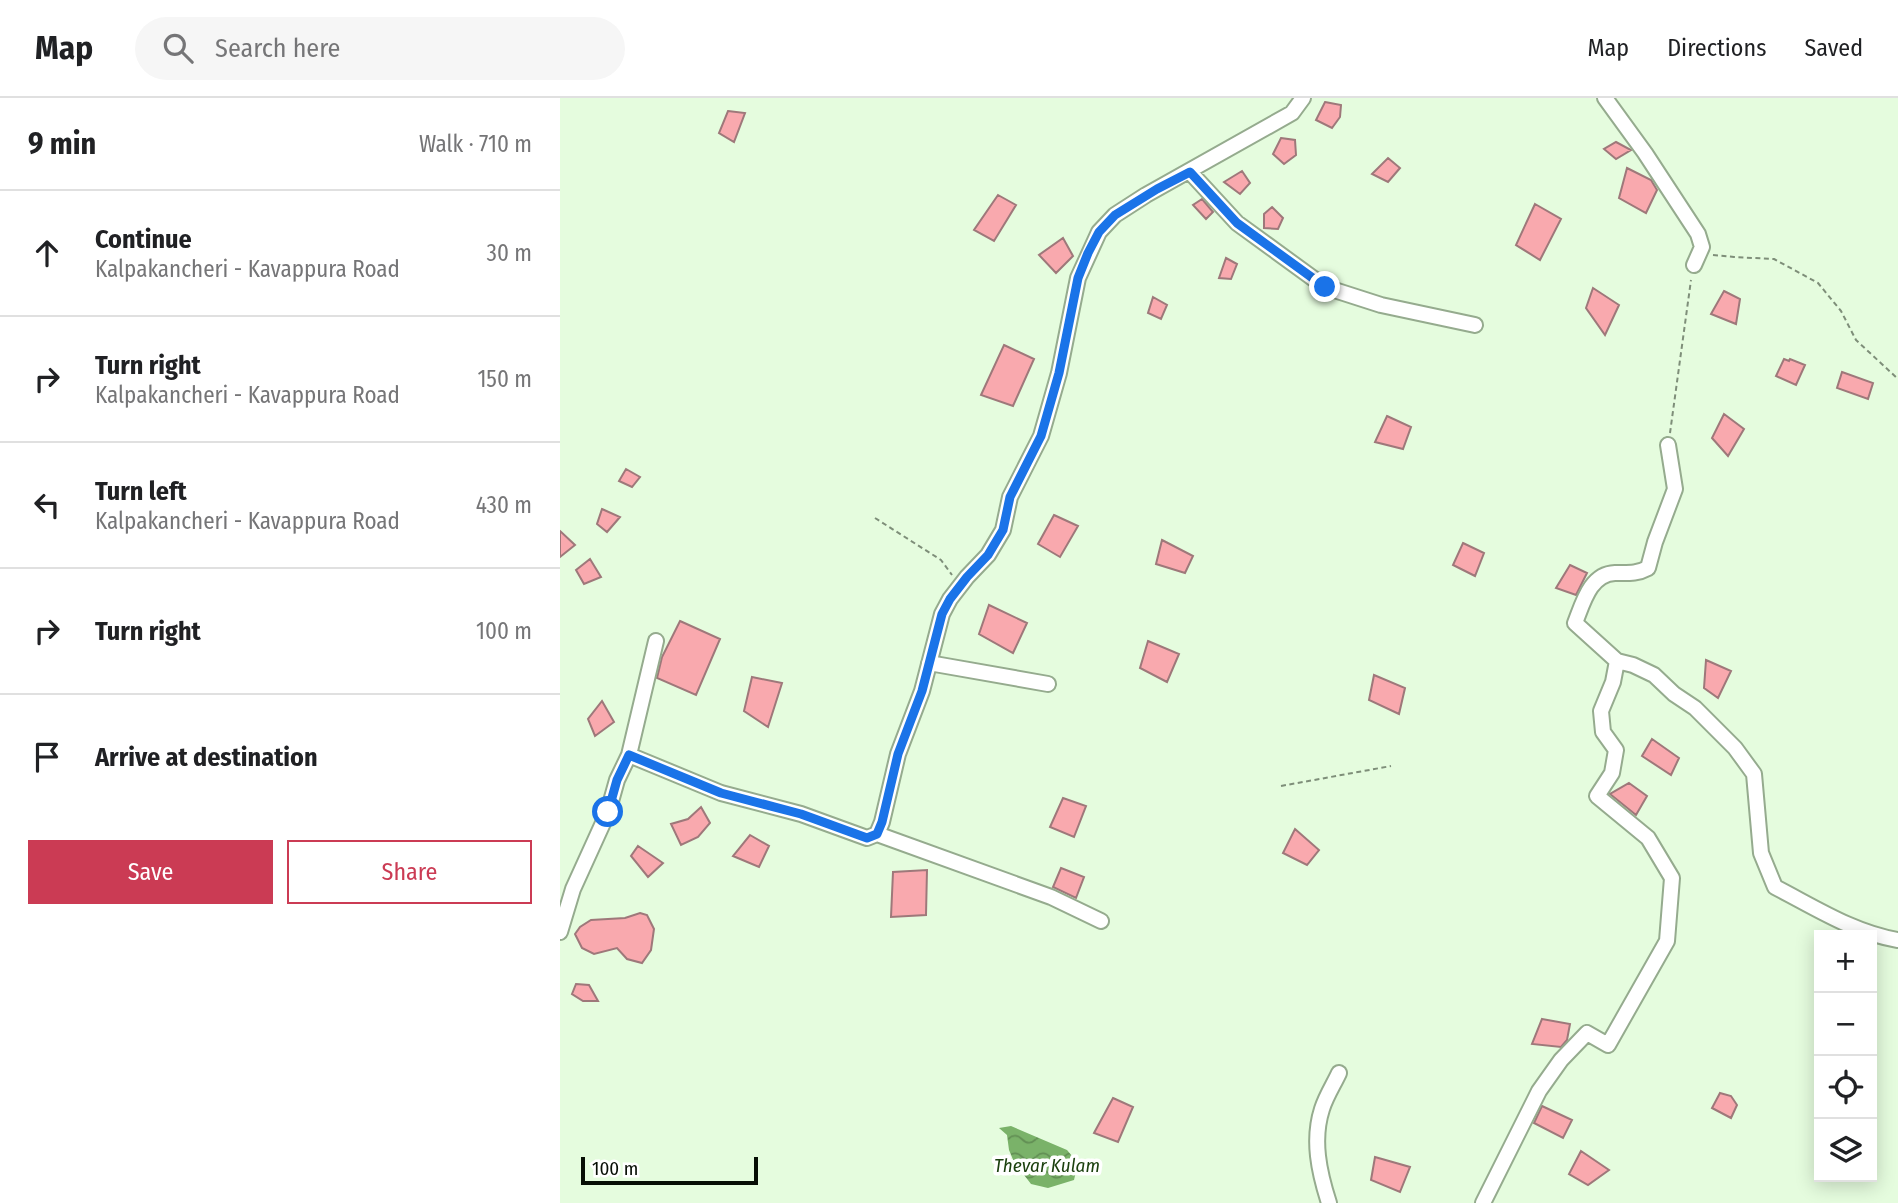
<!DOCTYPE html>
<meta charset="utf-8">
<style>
body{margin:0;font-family:"Fira Sans Condensed",sans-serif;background:#f6f6f6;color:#202124}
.controls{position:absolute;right:21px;bottom:21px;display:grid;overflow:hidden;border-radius:0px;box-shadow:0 4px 18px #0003}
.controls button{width:63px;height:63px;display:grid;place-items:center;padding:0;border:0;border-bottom:2px solid #e0e0e0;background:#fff;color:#202124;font:35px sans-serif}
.scale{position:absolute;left:21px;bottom:18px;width:177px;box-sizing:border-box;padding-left:7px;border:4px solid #070e05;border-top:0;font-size:19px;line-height:24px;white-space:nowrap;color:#070e05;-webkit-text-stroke:5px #fff;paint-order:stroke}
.stop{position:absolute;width:21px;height:21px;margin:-16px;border:5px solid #1a73e8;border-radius:50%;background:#fff}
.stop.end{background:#1a73e8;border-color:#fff;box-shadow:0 2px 7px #0008}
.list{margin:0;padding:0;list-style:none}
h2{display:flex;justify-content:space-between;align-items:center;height:91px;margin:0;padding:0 28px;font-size:30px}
h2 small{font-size:23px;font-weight:400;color:#757577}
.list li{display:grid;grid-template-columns:46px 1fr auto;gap:21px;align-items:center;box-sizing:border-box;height:126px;padding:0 28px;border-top:2px solid #e0e0e0}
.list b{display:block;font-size:26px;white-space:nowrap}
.list p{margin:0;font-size:23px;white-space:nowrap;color:#757577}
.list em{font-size:23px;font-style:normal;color:#757577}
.actions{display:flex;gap:14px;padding:21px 28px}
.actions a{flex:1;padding:16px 0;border:2px solid #cb3b54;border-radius:0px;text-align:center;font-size:24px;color:#cb3b54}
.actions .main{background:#cb3b54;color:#fff}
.icon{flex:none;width:38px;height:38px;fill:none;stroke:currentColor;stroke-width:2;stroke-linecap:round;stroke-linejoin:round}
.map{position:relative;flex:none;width:1338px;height:1105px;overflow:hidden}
header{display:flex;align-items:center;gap:42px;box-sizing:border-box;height:98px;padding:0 35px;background:#fff;border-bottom:2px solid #e0e0e0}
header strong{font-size:33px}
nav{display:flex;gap:38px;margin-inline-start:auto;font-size:24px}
.search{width:490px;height:63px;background:#f6f6f6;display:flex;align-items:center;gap:18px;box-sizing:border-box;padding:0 24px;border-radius:38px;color:#757577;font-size:26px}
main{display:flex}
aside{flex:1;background:#fff}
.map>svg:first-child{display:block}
.water{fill:url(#water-waves)}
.building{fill:#f9a9ae;stroke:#9e787a;stroke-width:2}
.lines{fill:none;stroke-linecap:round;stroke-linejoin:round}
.street-casing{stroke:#95ab8e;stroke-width:18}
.path{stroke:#7e8e79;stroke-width:2;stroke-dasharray:5 3.5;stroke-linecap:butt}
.street{stroke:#fff;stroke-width:14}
.route{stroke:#1a73e8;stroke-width:9}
.labels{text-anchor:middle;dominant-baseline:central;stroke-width:7;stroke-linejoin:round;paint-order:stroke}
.water-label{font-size:19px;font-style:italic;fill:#1c410f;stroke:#fff}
</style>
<header>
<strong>Map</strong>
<div class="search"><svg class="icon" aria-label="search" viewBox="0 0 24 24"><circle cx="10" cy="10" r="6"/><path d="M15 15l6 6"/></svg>Search here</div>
<nav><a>Map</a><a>Directions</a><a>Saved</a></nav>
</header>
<main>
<aside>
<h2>9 min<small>Walk · 710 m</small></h2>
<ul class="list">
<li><svg class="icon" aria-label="ahead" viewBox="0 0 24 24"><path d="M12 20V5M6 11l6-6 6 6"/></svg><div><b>Continue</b><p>Kalpakancheri - Kavappura Road</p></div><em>30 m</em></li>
<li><svg class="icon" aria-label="right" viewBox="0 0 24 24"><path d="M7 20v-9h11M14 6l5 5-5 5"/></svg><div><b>Turn right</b><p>Kalpakancheri - Kavappura Road</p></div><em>150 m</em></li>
<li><svg class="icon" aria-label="left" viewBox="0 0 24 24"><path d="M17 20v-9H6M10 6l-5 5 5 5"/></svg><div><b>Turn left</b><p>Kalpakancheri - Kavappura Road</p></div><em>430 m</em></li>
<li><svg class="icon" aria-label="right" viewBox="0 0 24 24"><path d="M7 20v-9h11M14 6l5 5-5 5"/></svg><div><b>Turn right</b></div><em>100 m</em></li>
<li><svg class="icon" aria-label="arrive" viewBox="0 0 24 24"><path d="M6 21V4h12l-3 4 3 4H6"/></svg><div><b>Arrive at destination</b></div></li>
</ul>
<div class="actions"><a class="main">Save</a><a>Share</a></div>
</aside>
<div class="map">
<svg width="1338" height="1105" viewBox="0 0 1338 1105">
<defs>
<pattern id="water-waves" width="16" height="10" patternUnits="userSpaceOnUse" patternTransform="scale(1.75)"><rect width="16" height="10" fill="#7ab269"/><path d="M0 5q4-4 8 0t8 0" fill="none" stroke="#628f54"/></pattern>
</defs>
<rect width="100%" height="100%" fill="#e5fcde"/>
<path class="water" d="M451,1028L507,1052L518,1065L514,1082L488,1090L471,1086L454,1064L449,1052L447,1037L439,1030Z"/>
<path class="building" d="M765,4L781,7L780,19L772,30L756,22Z
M168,13L185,15L174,44L159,35Z
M721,40L735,42L736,57L724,66L713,56Z
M1056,44L1071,52L1056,61L1044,51Z
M828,60L840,70L828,84L812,76Z
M1067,70L1091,82L1097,92L1086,115L1059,100Z
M682,73L690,85L680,96L664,84Z
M438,97L456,107L434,143L414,132Z
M642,101L653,114L646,121L633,107Z
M975,106L1001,121L980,162L956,147Z
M712,109L723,120L718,131L704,130V116Z
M503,140L513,158L496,175L479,157Z
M666,160L677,166L671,181L659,180Z
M1033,190L1059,207L1045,237L1026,210Z
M1164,193L1180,201L1176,226L1151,216Z
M593,199L607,207L601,221L588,215Z
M444,247L474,261L453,308L421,297Z
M1224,261L1229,263L1230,261L1245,267L1236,287L1216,278Z
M1282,274L1313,285L1308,301L1277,290Z
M1164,316L1184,331L1168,358L1152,340Z
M827,318L851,329L843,351L815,344Z
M66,371L80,379L72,389L59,383Z
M42,411L60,419L47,434L37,426Z
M494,417L518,428L500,459L478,446Z
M0,433L15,447L0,459Z
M602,442L633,458L625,475L596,466Z
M903,445L924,455L915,478L893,467Z
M30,461L41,479L24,486L16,472Z
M1010,467L1027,475L1016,497L996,490Z
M429,507L467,525L453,555L419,536Z
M120,523L160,541L136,597L97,580L102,559Z
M588,543L619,556L607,584L580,570Z
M1146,562L1171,573L1158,600L1144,590Z
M814,577L845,590L839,616L809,602Z
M192,579L222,585L208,629L184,613Z
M42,603L54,624L35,638L28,621Z
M1092,641L1119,660L1111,677L1082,658Z
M1069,685L1087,698L1076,717L1050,696Z
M503,700L526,708L514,739L490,729Z
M141,709L150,725L138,739L121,747L111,726L128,721Z
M735,731L759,752L747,767L723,755Z
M190,737L209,748L199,769L173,758Z
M78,748L103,765L88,779L71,758Z
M501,770L524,779L516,800L493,789Z
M367,772L366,817L331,819L333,774Z
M80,815L87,817L94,831L91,852L82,865L67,861L57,850L34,856L22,850L15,836L20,829L31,822L65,820Z
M16,886L29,887L38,903H23L12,896Z
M982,921L1010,926L1007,942L1001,949L972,946Z
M1160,995L1171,998L1177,1007L1171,1020L1152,1010Z
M553,1000L573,1009L558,1044L534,1035Z
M982,1008L1012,1022L1003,1040L974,1025Z
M1021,1053L1049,1072L1028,1087L1009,1076Z
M815,1059L850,1069L840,1094L811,1082Z"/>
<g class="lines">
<defs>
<path id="street" d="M1045,0L1085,55L1138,136L1142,149L1134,167
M630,74L677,125L765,189L821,207L915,227
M1108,347L1115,391L1095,444L1088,470C1077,476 1068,475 1055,475C1030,476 1023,505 1015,525L1057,563L1073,567L1094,577L1114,596L1135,610L1175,650L1194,676L1201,755L1215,789C1254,809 1294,835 1338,842
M369,565L488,586
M69,657L96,543
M317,736L491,799L541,823
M0,834L13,791L48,714L57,682L69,657L161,695L241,716L307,740L317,736L322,724L338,656L362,593L382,516L390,501L407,479L428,457L443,432L450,399L481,338L499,275L518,180L539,134L555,117L586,97L732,15L743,0
M769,1105C759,1074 752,1042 762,1011C766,998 774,986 779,975
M923,1105L979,993L1001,962L1027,935L1048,947L1107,843L1112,780L1088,740L1037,698L1052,675L1056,652L1043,634L1041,613L1053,584L1057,563"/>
</defs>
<use href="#street" class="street-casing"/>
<path class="path" d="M1153,157L1174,159L1214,161L1258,185L1281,213L1296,242L1338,281
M1110,335L1131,182
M315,420L381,462L392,477
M721,688L831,668"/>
<use href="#street" class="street"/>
</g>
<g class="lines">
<path class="route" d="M48,714L57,682L69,657L161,695L241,716L307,740L317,736L322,724L338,656L362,593L382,516L390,501L407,479L428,457L443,432L450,399L481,338L499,275L518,180L528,155L539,134L555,117L597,91L630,74L677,125L765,189"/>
</g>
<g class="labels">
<g class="water-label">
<text x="487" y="1067">Thevar Kulam</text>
</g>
</g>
</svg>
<div class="controls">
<button>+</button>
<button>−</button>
<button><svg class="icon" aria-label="locate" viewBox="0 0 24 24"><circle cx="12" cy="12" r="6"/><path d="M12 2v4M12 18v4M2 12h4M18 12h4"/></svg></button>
<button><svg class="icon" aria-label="layers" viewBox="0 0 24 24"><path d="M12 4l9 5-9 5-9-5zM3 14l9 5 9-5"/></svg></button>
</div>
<div class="scale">100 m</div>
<div class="stop" style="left:48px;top:714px"></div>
<div class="stop end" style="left:765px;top:189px"></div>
</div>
</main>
